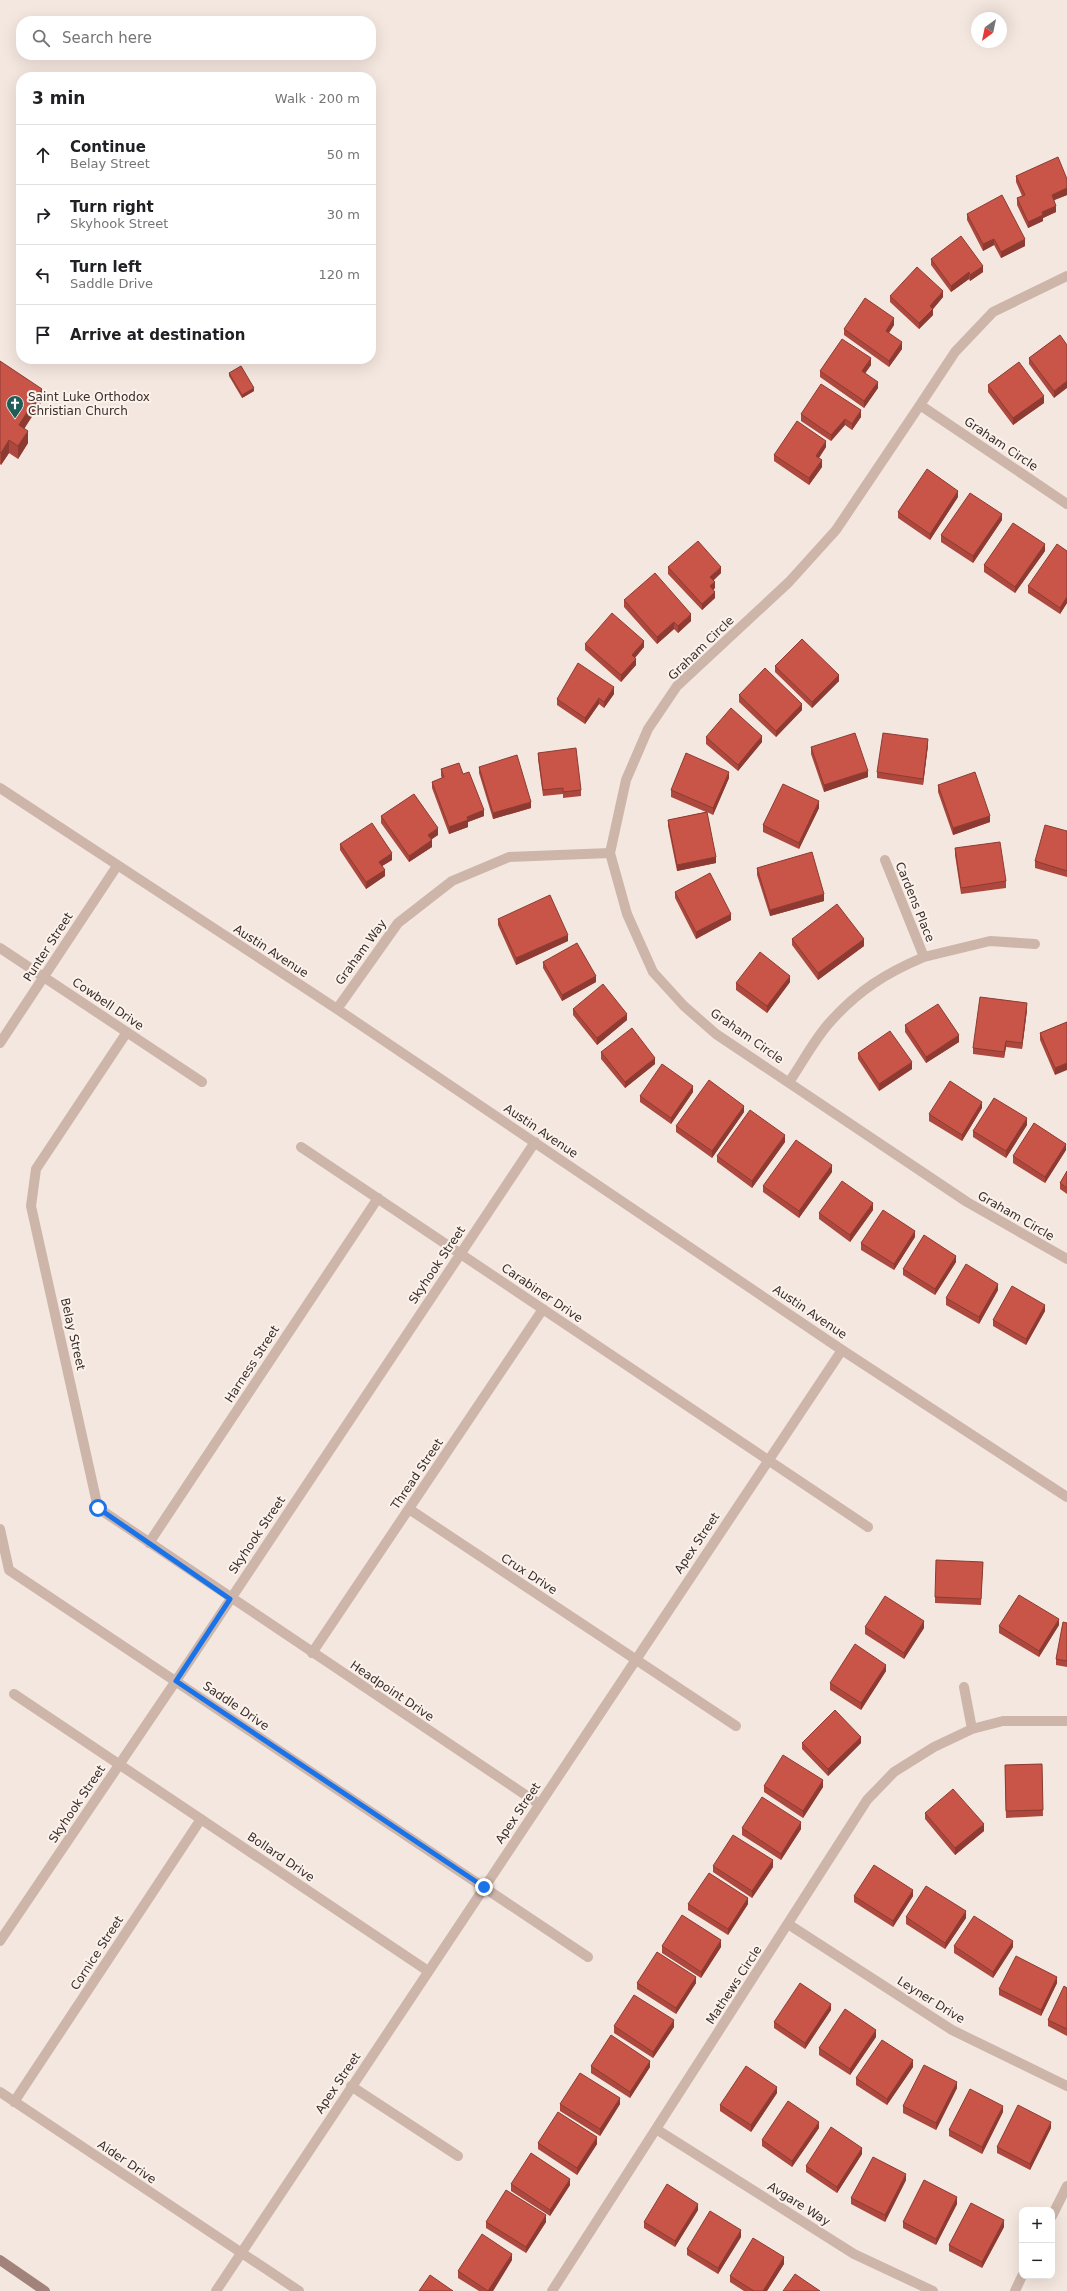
<!DOCTYPE html>
<meta charset="utf-8">
<style>
body{margin:0;font-family:"DejaVu Sans",sans-serif;background:#f2f2f2;color:#202124}
.controls{position:absolute;right:12px;bottom:12px;display:grid;overflow:hidden;border-radius:8px;box-shadow:0 4px 16px #0002}
.controls button{width:36px;height:36px;display:grid;place-items:center;padding:0;border:0;border-bottom:1px solid #e0e0e0;background:#fff;color:#202124;font:20px sans-serif}
.compass{position:absolute;left:971px;top:12px;width:36px;height:36px;border-radius:50%;background:#fff;box-shadow:0 4px 16px #0002;rotate:213deg}
.stop{position:absolute;width:12px;height:12px;margin:-9px;border:3px solid #1a73e8;border-radius:50%;background:#fff}
.stop.end{background:#1a73e8;border-color:#fff;box-shadow:0 1px 4px #0008}
.list{margin:0;padding:0;list-style:none}
h2{display:flex;justify-content:space-between;align-items:center;height:52px;margin:0;padding:0 16px;font-size:17px}
h2 small{font-size:13px;font-weight:400;color:#757577}
.list li{display:grid;grid-template-columns:26px 1fr auto;gap:12px;align-items:center;box-sizing:border-box;height:60px;padding:0 16px;border-top:1px solid #e0e0e0}
.list b{display:block;font-size:15px;white-space:nowrap}
.list p{margin:0;font-size:13px;white-space:nowrap;color:#757577}
.list em{font-size:13px;font-style:normal;color:#757577}
.icon{flex:none;width:22px;height:22px;fill:none;stroke:currentColor;stroke-width:2;stroke-linecap:round;stroke-linejoin:round}
.map{position:relative;flex:none;width:1067px;height:2291px;overflow:hidden}
.search{position:absolute;background:#fff;box-shadow:0 4px 16px #0002;left:16px;top:16px;width:360px;height:44px;display:flex;align-items:center;gap:10px;box-sizing:border-box;padding:0 14px;border-radius:16px;color:#757577;font-size:15px}
.panel{position:absolute;background:#fff;box-shadow:0 4px 16px #0002;left:16px;top:72px;width:360px;height:292px;border-radius:16px}
.map>svg:first-child{display:block}
.lines{fill:none;stroke-linecap:round;stroke-linejoin:round}
.minor{stroke:#cdb5aa;stroke-width:10}
.secondary{stroke:#a1837b;stroke-width:10}
.wall{fill:#ad483e}
.shaded-wall{fill:#8d3b32}
.building{fill:#c95448;stroke:#8d3b32}
.route{stroke:#1a73e8;stroke-width:5}
.labels{text-anchor:middle;dominant-baseline:central;stroke-width:4;stroke-linejoin:round;paint-order:stroke}
.poi-label{font-size:12px;fill:#3a2d2a;stroke:#fbf2ec;text-anchor:start}
.street-label{font-size:12px;fill:#3a2d2a;stroke:#fbf2ec}
</style>
<div class="map">
<svg width="1067" height="2291" viewBox="0 0 1067 2291">
<rect width="100%" height="100%" fill="#f4e7df"/>
<g class="lines">
<path class="minor" d="M920,405L955,352L993,312L1067,276
M1067,504L920,405L836,530L789,582L677,686L648,729L626,780L610,853L627,914L653,972L684,1006L716,1034L967,1202L1067,1259
M0,788L337,1009L842,1350L1067,1497
M0,948L202,1082
M924,957L990,941L1035,944
M337,1009L398,923L452,881L509,857L610,853
M127,1032L36,1169L31,1206L98,1508L539,1804
M0,1043L117,866
M789,1082C803,1062 815,1038 831,1021C859,990 886,973 924,957L885,860
M301,1147L868,1527
M409,1509L736,1726
M0,1529L9,1570L588,1957
M149,1543L378,1198
M312,1653L543,1309
M964,1687L972,1729
M14,1694L428,1971
M788,1924L952,2030L1067,2086
M0,1941L190,1660L535,1142
M351,2086L458,2156
M0,2092L299,2291
M14,2102L201,1819
M656,2129L854,2254L933,2291
M1052,2216L1067,2186
M216,2291L842,1350
M552,2291L867,1800L894,1772L934,1747L972,1729L1003,1721H1067
M1015,2291L1022,2276"/>
<path class="secondary" d="M0,2260L45,2291"/>
</g>
<path class="wall" d="M1016,176L1067,179V195L1054,200L1056,212L1043,218V221L1028,228L1017,205V198L1022,196L1016,182Z
M967,214L1025,246L1001,258L994,245L983,251L967,220Z
M931,259L983,272L970,281L969,279L951,292L931,265Z
M890,296L943,297L933,309V315L919,329L890,302Z
M894,325L889,333L902,349L889,367L844,335V329Z
M1060,335L1054,398L1029,364V358Z
M0,361L42,401L24,428L28,443L18,459L9,453L1,465L0,464Z
M871,365L865,373L878,388L864,408L820,377V371Z
M229,373L254,391L242,398L229,376Z
M988,385L1044,403L1013,425L988,392Z
M801,414L861,417L852,430L845,425L831,441L801,421Z
M826,447L819,458L822,467L809,485L774,461V455Z
M958,497L930,540L898,518V512Z
M1002,520L973,563L941,542V535Z
M1045,551L1015,593L984,572V565Z
M1067,551V603L1060,614L1028,593V586Z
M668,567L721,573L714,580L715,588L713,590L715,598L702,610L668,574Z
M624,600L691,621L678,633L674,629L657,644L624,607Z
M585,644L644,647L635,658L636,665L621,682L585,650Z
M775,666L839,681L812,708L775,672Z
M614,694L604,708L599,704L585,724L557,705V699Z
M739,695L802,710L776,737L739,702Z
M706,737L762,742L738,771L706,744Z
M928,745L923,785L877,778V772Z
M811,747L868,777L824,792L811,754Z
M538,753L581,790V796L563,798V794L543,796L538,759Z
M479,767L531,808L493,819L479,773Z
M441,769L463,774L484,816L468,822V827L449,834L432,788V782L442,778L441,776Z
M729,778L713,815L707,812L716,863L677,871L668,826V820L706,812L671,797V790Z
M938,785L990,822L953,835L938,792Z
M819,808L799,849L763,832V825Z
M381,816L438,835L431,839L432,847L409,862L381,823Z
M1067,831V877L1035,868V861Z
M340,844L392,860L382,866L385,876L366,889L340,850Z
M955,848L1006,881V888L961,894L955,855Z
M757,868L824,901L770,916L757,875Z
M675,892L731,920L696,939L675,898Z
M498,919L568,941L516,965L498,925Z
M792,939L864,946L818,980L792,945Z
M543,962L596,982L562,1001L543,968Z
M790,982L767,1013L736,990V983Z
M573,1009L627,1020L597,1045L573,1015Z
M1027,1010L1022,1049L1006,1047L1004,1058L973,1054V1048Z
M1067,1022L1055,1075L1040,1040V1033Z
M905,1025L959,1042L926,1063L905,1032Z
M601,1052L655,1064L625,1088L601,1059Z
M858,1053L912,1069L879,1091L858,1059Z
M693,1092L671,1124L640,1102V1096Z
M982,1108L962,1141L929,1121V1114Z
M744,1112L712,1158L676,1132V1126Z
M1027,1125L1006,1158L973,1137V1131Z
M785,1142L752,1188L717,1162V1156Z
M1066,1150L1045,1183L1013,1163V1156Z
M1067,1171V1194L1060,1189V1183Z
M832,1172L799,1218L763,1192V1186Z
M873,1210L850,1242L819,1219V1213Z
M915,1237L894,1270L861,1250V1243Z
M956,1262L935,1295L903,1275V1269Z
M998,1290L979,1324L946,1305V1298Z
M1045,1311L1026,1345L993,1326V1320Z
M983,1562L981,1605L935,1603V1597Z
M1067,1623V1667L1056,1665V1659Z
M1059,1625L1039,1657L999,1633V1626Z
M865,1627L924,1628L904,1659L865,1634Z
M886,1671L861,1710L830,1690V1683Z
M802,1743H861L828,1776L802,1749Z
M1042,1764L1043,1816L1006,1818L1005,1765Z
M764,1786L823,1787L803,1818L764,1792Z
M925,1813L984,1831L955,1855L925,1819Z
M742,1828L801,1829L781,1860L742,1835Z
M713,1866L773,1867L752,1898L713,1872Z
M854,1896H913L893,1927L854,1902Z
M688,1904H748L728,1935L688,1910Z
M906,1917L966,1918L945,1949L906,1924Z
M662,1946L721,1947L701,1978L662,1953Z
M954,1946L1013,1947L993,1978L954,1953Z
M637,1983H696L676,2014L637,1989Z
M1057,1983L1041,2016L999,1995V1989Z
M1067,1988V2036L1048,2026V2020Z
M831,2010L805,2049L774,2028V2022Z
M614,2026L674,2027L653,2058L614,2033Z
M876,2037L850,2075L819,2055V2048Z
M591,2066L650,2067L630,2098L591,2073Z
M913,2067L887,2105L856,2085V2078Z
M957,2088L936,2130L903,2113V2106Z
M777,2093L751,2132L720,2111V2105Z
M560,2104H620L600,2136L560,2111Z
M1003,2112L982,2154L949,2136V2130Z
M819,2128L792,2167L762,2146V2140Z
M1051,2128L1030,2170L997,2153V2147Z
M538,2143L597,2144L577,2175L538,2149Z
M862,2154L837,2193L806,2172V2166Z
M906,2180L885,2222L851,2204V2198Z
M511,2184L570,2185L550,2216L511,2191Z
M957,2204L936,2245L903,2228V2222Z
M698,2210L675,2247L644,2228V2222Z
M486,2222H546L526,2253L486,2228Z
M1004,2227L982,2268L949,2251V2245Z
M741,2237L718,2274L687,2255V2249Z
M512,2260L493,2291H479L458,2278V2271Z
M784,2264L767,2291H744L730,2282V2276Z"/>
<path class="shaded-wall" d="M1067,188V195L1052,201V195Z
M1056,206V212L1043,218V221L1028,228V222L1042,212Z
M994,239V245L983,251V244Z
M1025,239V246L1001,258V252Z
M983,266V272L970,281V275Z
M969,272V279L951,292V286Z
M943,291V297L933,309V315L919,329V323L930,306Z
M894,318V325L886,337V331Z
M902,342V349L889,367V361Z
M871,358V365L862,378V371Z
M1067,381V388L1054,398V391Z
M878,382V388L864,408V401Z
M254,388V391L242,398V395Z
M42,389V401L19,437V425Z
M1044,396V403L1013,425V418Z
M861,410V417L852,430V424Z
M845,419V425L831,441V435Z
M28,431V443L18,459V446Z
M9,440V453L1,465V453Z
M826,441V447L816,462V456Z
M822,460V467L809,485V478Z
M958,491V497L930,540V534Z
M1002,514V520L973,563V556Z
M1045,544V551L1015,593V587Z
M721,567V573L710,583V577Z
M715,582V588L710,593V586Z
M715,592V598L702,610V604Z
M1067,597V603L1060,614V608Z
M691,614V621L678,633V626Z
M674,622V629L657,644V637Z
M644,641V647L632,661V655Z
M636,659V665L621,682V675Z
M839,675V681L812,708V702Z
M614,687V694L604,708V702Z
M599,698V704L585,724V718Z
M802,704V710L776,737V731Z
M762,736V742L738,771V765Z
M928,739V745L923,785V779Z
M868,771V777L824,792V785Z
M729,772V778L713,815V808Z
M819,801V808L799,849V843Z
M531,802V808L493,819V813Z
M484,810V816L468,822V827L449,834V827L467,817Z
M990,816V822L953,835V828Z
M438,828V835L428,842V835Z
M432,840V847L409,862V856Z
M392,853V860L379,868V862Z
M716,857V863L677,871V865Z
M385,870V876L366,889V882Z
M824,894V901L770,916V910Z
M731,914V920L696,939V932Z
M568,935V941L516,965V958Z
M864,939V946L818,980V973Z
M596,976V982L562,1001V995Z
M790,976V982L767,1013V1006Z
M1027,1003V1010L1022,1049V1043Z
M627,1014V1020L597,1045V1038Z
M959,1035V1042L926,1063V1057Z
M1006,1041V1047L1004,1058V1052Z
M655,1058V1064L625,1088V1082Z
M912,1062V1069L879,1091V1084Z
M1067,1063V1070L1055,1075V1068Z
M693,1086V1092L671,1124V1118Z
M982,1102V1108L962,1141V1135Z
M744,1106V1112L712,1158V1151Z
M1027,1118V1125L1006,1158V1151Z
M785,1135V1142L752,1188V1181Z
M1066,1144V1150L1045,1183V1177Z
M832,1165V1172L799,1218V1211Z
M873,1203V1210L850,1242V1235Z
M915,1231V1237L894,1270V1264Z
M956,1256V1262L935,1295V1289Z
M998,1284V1290L979,1324V1317Z
M1045,1305V1311L1026,1345V1339Z
M1059,1619V1625L1039,1657V1651Z
M924,1621V1628L904,1659V1653Z
M886,1665V1671L861,1710V1703Z
M861,1737V1743L828,1776V1769Z
M823,1780V1787L803,1818V1811Z
M801,1822V1829L781,1860V1854Z
M984,1824V1831L955,1855V1848Z
M773,1860V1867L752,1898V1891Z
M913,1890V1896L893,1927V1921Z
M748,1898V1904L728,1935V1929Z
M966,1911V1918L945,1949V1943Z
M721,1940V1947L701,1978V1972Z
M1013,1941V1947L993,1978V1972Z
M696,1977V1983L676,2014V2008Z
M1057,1977V1983L1041,2016V2010Z
M831,2004V2010L805,2049V2043Z
M674,2020V2027L653,2058V2052Z
M876,2030V2037L850,2075V2069Z
M913,2060V2067L887,2105V2099Z
M650,2061V2067L630,2098V2092Z
M957,2082V2088L936,2130V2123Z
M777,2087V2093L751,2132V2125Z
M620,2098V2104L600,2136V2129Z
M1003,2106V2112L982,2154V2147Z
M819,2122V2128L792,2167V2161Z
M1051,2122V2128L1030,2170V2164Z
M597,2137V2144L577,2175V2168Z
M862,2148V2154L837,2193V2187Z
M906,2174V2180L885,2222V2215Z
M570,2179V2185L550,2216V2210Z
M957,2197V2204L936,2245V2239Z
M698,2204V2210L675,2247V2241Z
M546,2215V2222L526,2253V2247Z
M1004,2220V2227L982,2268V2262Z
M741,2230V2237L718,2274V2268Z
M512,2254V2260L493,2291H488Z
M784,2257V2264L767,2291H763Z"/>
<path class="building" d="M1058,157L1067,179V188L1052,195L1056,206L1042,212L1043,215L1028,222L1017,198L1025,195L1016,176Z
M1002,195L1025,239L1001,252L994,239L983,244L967,214Z
M961,236L983,266L970,275L969,272L951,286L931,259Z
M917,267L943,291L930,306L933,309L919,323L890,296Z
M865,298L894,318L886,331L902,342L889,361L844,329Z
M1060,335L1067,345V381L1054,391L1029,358Z
M842,339L871,358L862,371L878,382L864,401L820,371Z
M0,361L42,389L19,425L28,431L18,446L9,440L1,453L0,452Z
M1019,362L1044,396L1013,418L988,385Z
M241,366L254,388L242,395L229,373Z
M821,384L861,410L852,424L845,419L831,435L801,414Z
M797,421L826,441L816,456L822,460L809,478L774,455Z
M927,469L958,491L930,534L898,512Z
M970,493L1002,514L973,556L941,535Z
M1013,523L1045,544L1015,587L984,565Z
M698,541L721,567L710,577L715,582L710,586L715,592L702,604L668,567Z
M1057,544L1067,551V597L1060,608L1028,586Z
M655,573L691,614L678,626L674,622L657,637L624,600Z
M612,613L644,641L632,655L636,659L621,675L585,644Z
M802,639L839,675L812,702L775,666Z
M578,663L614,687L604,702L599,698L585,718L557,699Z
M765,668L802,704L776,731L739,695Z
M731,708L762,736L738,765L706,737Z
M855,733L868,771L824,785L811,747Z
M883,733L928,739L923,779L877,772Z
M576,748L581,790L563,792V788L543,790L538,753Z
M686,753L729,772L713,808L671,790Z
M517,755L531,802L493,813L479,767Z
M459,763L463,774L469,772L484,810L467,817L468,820L449,827L432,782L444,777L441,769Z
M975,772L990,816L953,828L938,785Z
M783,784L819,801L799,843L763,825Z
M414,794L438,828L428,835L432,840L409,856L381,816Z
M707,812L716,857L677,865L668,820Z
M372,823L392,853L379,862L385,870L366,882L340,844Z
M1045,825L1067,831V871L1035,861Z
M1000,842L1006,881L961,888L955,848Z
M812,852L824,894L770,910L757,868Z
M710,873L731,914L696,932L675,892Z
M550,895L568,935L516,958L498,919Z
M837,904L864,939L818,973L792,939Z
M577,943L596,976L562,995L543,962Z
M760,952L790,976L767,1006L736,983Z
M603,984L627,1014L597,1038L573,1009Z
M980,997L1027,1003L1022,1043L1006,1041L1004,1052L973,1048Z
M938,1004L959,1035L926,1057L905,1025Z
M1067,1022V1063L1055,1068L1040,1033Z
M632,1028L655,1058L625,1082L601,1052Z
M890,1031L912,1062L879,1084L858,1053Z
M662,1064L693,1086L671,1118L640,1096Z
M709,1080L744,1106L712,1151L676,1126Z
M950,1081L982,1102L962,1135L929,1114Z
M994,1098L1027,1118L1006,1151L973,1131Z
M750,1110L785,1135L752,1181L717,1156Z
M1034,1123L1066,1144L1045,1177L1013,1156Z
M796,1140L832,1165L799,1211L763,1186Z
M1067,1171V1188L1060,1183Z
M842,1181L873,1203L850,1235L819,1213Z
M883,1210L915,1231L894,1264L861,1243Z
M924,1235L956,1256L935,1289L903,1269Z
M966,1264L998,1284L979,1317L946,1298Z
M1012,1286L1045,1305L1026,1339L993,1320Z
M936,1560L983,1562L981,1599L935,1597Z
M1019,1595L1059,1619L1039,1651L999,1626Z
M885,1596L924,1621L904,1653L865,1627Z
M1063,1622L1067,1623V1661L1056,1659Z
M855,1644L886,1665L861,1703L830,1683Z
M835,1710L861,1737L828,1769L802,1743Z
M783,1755L823,1780L803,1811L764,1786Z
M1042,1764L1043,1810L1006,1811L1005,1765Z
M953,1789L984,1824L955,1848L925,1813Z
M762,1797L801,1822L781,1854L742,1828Z
M733,1835L773,1860L752,1891L713,1866Z
M874,1865L913,1890L893,1921L854,1896Z
M709,1873L748,1898L728,1929L688,1904Z
M926,1886L966,1911L945,1943L906,1917Z
M682,1915L721,1940L701,1972L662,1946Z
M974,1916L1013,1941L993,1972L954,1946Z
M657,1952L696,1977L676,2008L637,1983Z
M1016,1956L1057,1977L1041,2010L999,1989Z
M800,1983L831,2004L805,2043L774,2022Z
M1064,1986L1067,1988V2029L1048,2020Z
M634,1995L674,2020L653,2052L614,2026Z
M845,2009L876,2030L850,2069L819,2048Z
M611,2035L650,2061L630,2092L591,2066Z
M882,2040L913,2060L887,2099L856,2078Z
M924,2065L957,2082L936,2123L903,2106Z
M746,2066L777,2087L751,2125L720,2105Z
M580,2073L620,2098L600,2129L560,2104Z
M970,2089L1003,2106L982,2147L949,2130Z
M788,2101L819,2122L792,2161L762,2140Z
M1018,2105L1051,2122L1030,2164L997,2147Z
M558,2112L597,2137L577,2168L538,2143Z
M831,2127L862,2148L837,2187L806,2166Z
M531,2153L570,2179L550,2210L511,2184Z
M873,2157L906,2174L885,2215L851,2198Z
M924,2180L957,2197L936,2239L903,2222Z
M667,2184L698,2204L675,2241L644,2222Z
M506,2190L546,2215L526,2247L486,2222Z
M971,2203L1004,2220L982,2262L949,2245Z
M710,2211L741,2230L718,2268L687,2249Z
M482,2234L512,2254L488,2291L458,2271Z
M753,2238L784,2257L763,2291H754L730,2276Z
M795,2274L820,2291H783Z
M430,2275L453,2291H419Z"/>
<g class="lines">
<path class="route" d="M98,1508L230,1599L176,1681L484,1887"/>
</g>
<defs>
<symbol id="church-pin" viewBox="-11 -11 22 30"><path d="M0 17L-7.5 6A9.5 9.5 0 1 1 7.5 6Z" fill="#1e5d58" stroke="#fbf2ec"/><path d="M-1.2-6h2.4v3.5h3.3v2.4h-3.3V6h-2.4V-.1h-3.3v-2.4h3.3Z" fill="#fff"/></symbol>
</defs>
<g fill-rule="evenodd">
<use href="#church-pin" x="5" y="394" width="20" height="27"/>
</g>
<g class="labels">
<g class="poi-label">
<text x="28" y="397">Saint Luke Orthodox<tspan x="28" dy="14">Christian Church</tspan></text>
</g>
<g class="street-label">
<text transform="translate(1001 444) rotate(34)">Graham Circle</text>
<text transform="translate(701 648) rotate(-44)">Graham Circle</text>
<text transform="translate(915 902) rotate(68)">Cardens Place</text>
<text transform="translate(48 947) rotate(-57)">Punter Street</text>
<text transform="translate(271 951) rotate(33)">Austin Avenue</text>
<text transform="translate(361 952) rotate(-54)">Graham Way</text>
<text transform="translate(108 1004) rotate(34)">Cowbell Drive</text>
<text transform="translate(747 1036) rotate(35)">Graham Circle</text>
<text transform="translate(541 1131) rotate(34)">Austin Avenue</text>
<text transform="translate(1016 1216) rotate(30)">Graham Circle</text>
<text transform="translate(437 1265) rotate(-56)">Skyhook Street</text>
<text transform="translate(542 1293) rotate(34)">Carabiner Drive</text>
<text transform="translate(810 1312) rotate(34)">Austin Avenue</text>
<text transform="translate(73 1334) rotate(77)">Belay Street</text>
<text transform="translate(252 1364) rotate(-57)">Harness Street</text>
<text transform="translate(417 1474) rotate(-56)">Thread Street</text>
<text transform="translate(257 1535) rotate(-56)">Skyhook Street</text>
<text transform="translate(697 1543) rotate(-56)">Apex Street</text>
<text transform="translate(529 1574) rotate(33)">Crux Drive</text>
<text transform="translate(392 1691) rotate(34)">Headpoint Drive</text>
<text transform="translate(236 1706) rotate(34)">Saddle Drive</text>
<text transform="translate(77 1804) rotate(-56)">Skyhook Street</text>
<text transform="translate(518 1813) rotate(-56)">Apex Street</text>
<text transform="translate(281 1857) rotate(34)">Bollard Drive</text>
<text transform="translate(97 1953) rotate(-57)">Cornice Street</text>
<text transform="translate(734 1985) rotate(-57)">Mathews Circle</text>
<text transform="translate(931 2000) rotate(32)">Leyner Drive</text>
<text transform="translate(338 2083) rotate(-56)">Apex Street</text>
<text transform="translate(127 2162) rotate(34)">Aider Drive</text>
<text transform="translate(799 2204) rotate(32)">Avgare Way</text>
</g>
</g>
</svg>
<div class="controls">
<button>+</button>
<button>−</button>
</div>
<svg class="compass" viewBox="-18 -18 36 36"><path d="M0-13l5 13h-10z" fill="#e53935"/><path d="M0 13l5-13h-10z" fill="#757577"/></svg>
<div class="stop" style="left:98px;top:1508px"></div>
<div class="stop end" style="left:484px;top:1887px"></div>
<div class="search"><svg class="icon" aria-label="search" viewBox="0 0 24 24"><circle cx="10" cy="10" r="6"/><path d="M15 15l6 6"/></svg>Search here</div>
<section class="panel">
<h2>3 min<small>Walk · 200 m</small></h2>
<ul class="list">
<li><svg class="icon" aria-label="ahead" viewBox="0 0 24 24"><path d="M12 20V5M6 11l6-6 6 6"/></svg><div><b>Continue</b><p>Belay Street</p></div><em>50 m</em></li>
<li><svg class="icon" aria-label="right" viewBox="0 0 24 24"><path d="M7 20v-9h11M14 6l5 5-5 5"/></svg><div><b>Turn right</b><p>Skyhook Street</p></div><em>30 m</em></li>
<li><svg class="icon" aria-label="left" viewBox="0 0 24 24"><path d="M17 20v-9H6M10 6l-5 5 5 5"/></svg><div><b>Turn left</b><p>Saddle Drive</p></div><em>120 m</em></li>
<li><svg class="icon" aria-label="arrive" viewBox="0 0 24 24"><path d="M6 21V4h12l-3 4 3 4H6"/></svg><div><b>Arrive at destination</b></div></li>
</ul>
</section>
</div>
